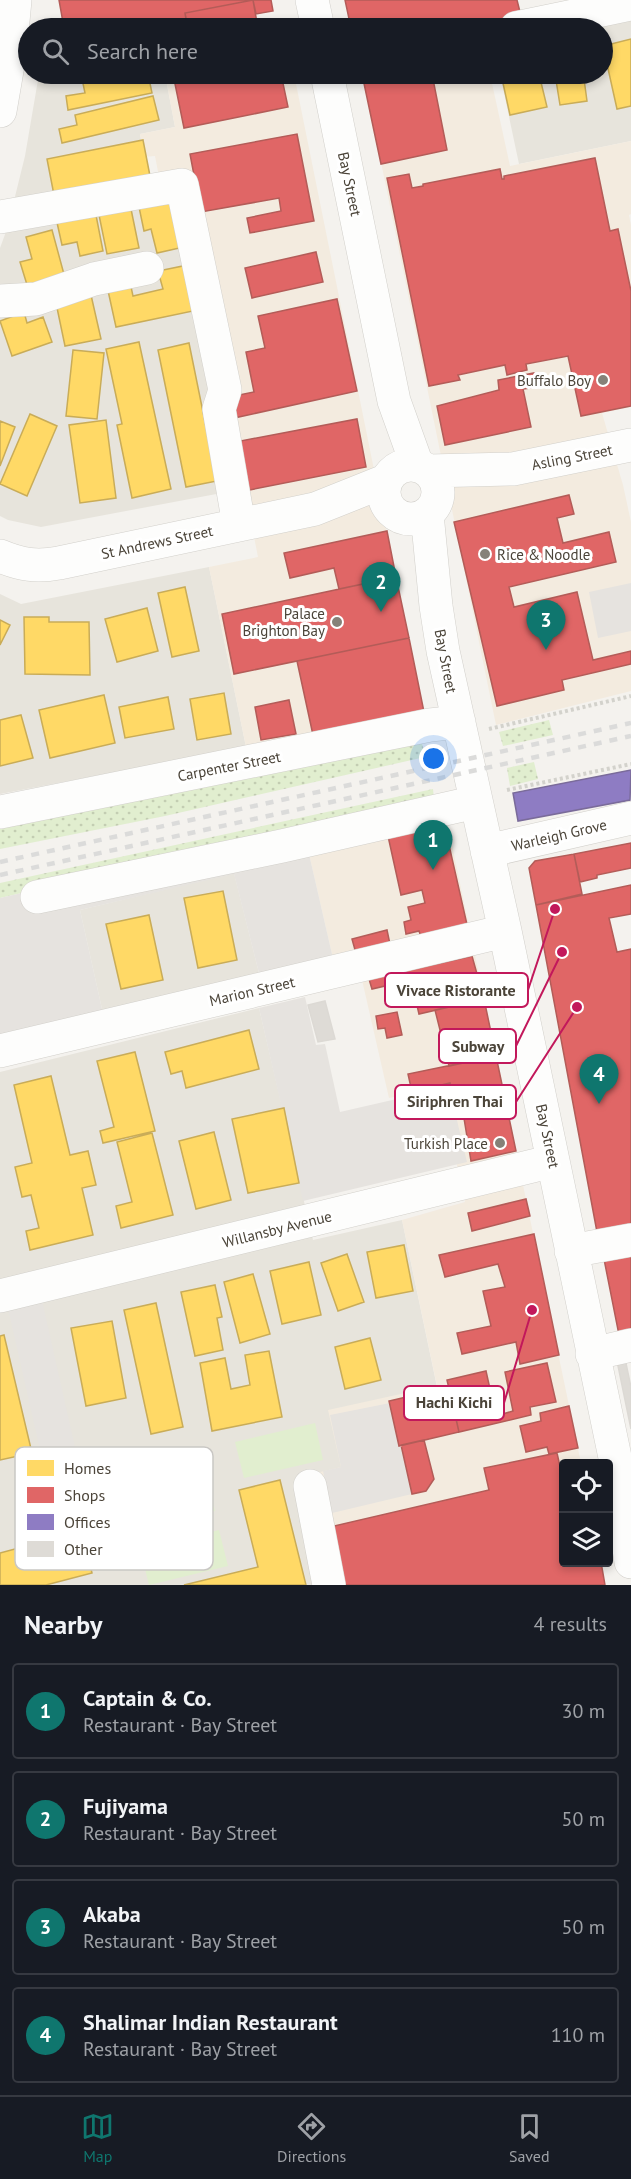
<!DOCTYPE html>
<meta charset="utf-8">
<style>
body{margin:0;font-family:"PT Sans",sans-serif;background:#242831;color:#f1f3f6}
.controls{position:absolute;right:18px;bottom:18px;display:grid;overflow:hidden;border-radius:6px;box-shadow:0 3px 9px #0003}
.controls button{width:54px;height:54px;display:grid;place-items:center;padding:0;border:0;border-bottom:2px solid #363941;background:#171b24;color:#f1f3f6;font:30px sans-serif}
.you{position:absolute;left:434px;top:759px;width:21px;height:21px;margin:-15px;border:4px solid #fff;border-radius:50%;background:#1a73e8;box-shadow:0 0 0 9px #1a73e833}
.badge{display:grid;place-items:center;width:39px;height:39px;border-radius:50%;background:#0f766e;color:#fff;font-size:20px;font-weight:700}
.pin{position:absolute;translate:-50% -50px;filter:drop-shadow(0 2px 3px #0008)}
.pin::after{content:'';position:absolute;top:32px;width:21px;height:18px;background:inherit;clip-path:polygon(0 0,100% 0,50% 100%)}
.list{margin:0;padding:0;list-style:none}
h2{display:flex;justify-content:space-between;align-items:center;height:78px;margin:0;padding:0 24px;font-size:26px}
h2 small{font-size:20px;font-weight:400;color:#9ea1a6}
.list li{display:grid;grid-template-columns:39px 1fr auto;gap:18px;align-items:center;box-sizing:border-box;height:96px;margin:0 12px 12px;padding:0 12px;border:2px solid #363941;border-radius:6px}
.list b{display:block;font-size:22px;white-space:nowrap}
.list p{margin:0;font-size:20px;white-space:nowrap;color:#9ea1a6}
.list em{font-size:20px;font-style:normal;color:#9ea1a6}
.icon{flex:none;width:33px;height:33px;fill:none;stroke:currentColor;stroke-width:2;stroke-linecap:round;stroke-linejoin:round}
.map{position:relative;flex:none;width:631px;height:1585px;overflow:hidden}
.search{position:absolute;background:#171b24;box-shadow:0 3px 9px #0003;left:18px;right:18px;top:18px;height:66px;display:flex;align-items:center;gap:15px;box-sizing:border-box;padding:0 21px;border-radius:33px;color:#9ea1a6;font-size:22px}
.sheet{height:510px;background:#171b24}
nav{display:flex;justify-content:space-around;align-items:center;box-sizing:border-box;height:84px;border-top:2px solid #363941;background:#171b24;font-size:16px;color:#9ea1a6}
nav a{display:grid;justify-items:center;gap:3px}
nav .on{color:#0f766e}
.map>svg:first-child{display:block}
.residential{fill:#e7e4dc}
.commercial{fill:#f3ebdf}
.grass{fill:url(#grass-dots)}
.pitch{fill:#e1eecf}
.parking{fill:#e6e3df}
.homes{fill:#ffd966;stroke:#c9ac58;stroke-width:1.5}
.shops{fill:#e06666;stroke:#b35c58;stroke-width:1.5}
.offices{fill:#8e7cc3;stroke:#7a6b9a;stroke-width:1.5}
.building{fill:#dedbd6;stroke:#dcd9d4;stroke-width:1.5}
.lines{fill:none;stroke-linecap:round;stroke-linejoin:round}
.minor-casing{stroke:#d2d0cb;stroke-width:34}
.path{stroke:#d3d2cc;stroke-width:4;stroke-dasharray:3 3;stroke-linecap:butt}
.minor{stroke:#fdfdfc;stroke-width:33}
.rail{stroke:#dbdbda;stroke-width:4.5;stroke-dasharray:8 8;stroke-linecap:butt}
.poi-dot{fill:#868178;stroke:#fff;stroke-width:2}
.labels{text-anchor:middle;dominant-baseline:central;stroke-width:6;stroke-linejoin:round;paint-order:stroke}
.street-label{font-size:15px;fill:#4b4439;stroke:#fff}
.poi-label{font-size:15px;fill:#4b4439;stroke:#fff;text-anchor:end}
.key{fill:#fff;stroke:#c9c7c4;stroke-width:1.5}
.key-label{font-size:16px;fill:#4b4439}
.leader{fill:none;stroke:#c2185b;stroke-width:2}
.callout-dot{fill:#c2185b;stroke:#fff;stroke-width:2}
.callout{fill:#fff;stroke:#c2185b;stroke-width:2}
.callout-label{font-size:16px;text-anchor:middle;font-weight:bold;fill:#4b4439}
</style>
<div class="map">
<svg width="631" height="1585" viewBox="0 0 631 1585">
<defs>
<pattern id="grass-dots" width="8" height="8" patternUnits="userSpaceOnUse" patternTransform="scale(1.5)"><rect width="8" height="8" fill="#e1eecf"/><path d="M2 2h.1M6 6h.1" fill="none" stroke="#c3cdb2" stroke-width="1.8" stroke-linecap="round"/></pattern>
</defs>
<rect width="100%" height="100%" fill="#f4f2ee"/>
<path class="residential" d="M631,0V141L519,164L500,74H602V28H523Z
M39,74H165L175,127L140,134L151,198L172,194L227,492L41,527L8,520L0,516V248L7,229L25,156Z
M209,567L246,747L0,794V594L21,604Z
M234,873L261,981L104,1018L80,910Z
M259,1008L313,1240L402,1220L437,1387L341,1467L322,1585H0V1072Z"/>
<path class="commercial" d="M165,74H294L423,712L246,747L209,567L258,557L237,451L160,182L155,156L144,157L140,134L175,127Z
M363,74H490L510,166L631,141V214L629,215L631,225V407L602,413L623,485L631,522V691L496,725Z
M447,821L581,1463L564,1464V1562L322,1585L299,1477L341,1467L328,1410L437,1386L402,1220L465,1202L440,1087L389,1098L357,958L334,963L309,854Z"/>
<path class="grass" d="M549,720L553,735L503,746L499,732Z
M420,734L425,757L165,816L0,849V827Z
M534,762L538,779L510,786L507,768Z
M433,789L434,799L0,898V883Z"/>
<path class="pitch" d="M315,1423L323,1460L244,1478L235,1442Z
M206,1475L215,1511L136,1531L126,1494Z
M219,1530L228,1566L149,1585L140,1549Z"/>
<path class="parking" d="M631,583V631L598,638L589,592Z
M434,799L309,854L334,963L261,981L234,874L80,910L104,1018L0,1041V898Z
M305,997L316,1045L325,1044L340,1112L449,1087L467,1162L303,1201L259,1008Z
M41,1296L77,1456L43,1463L7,1304Z
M390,1403L412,1494L332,1513L323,1471L341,1467L330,1415Z"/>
<path class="homes" d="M631,39V106L617,109L603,46Z
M81,74H148L152,93L68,110L66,96L85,93Z
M501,74H539L547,107L510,115Z
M555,74H591V78L584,79L587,101L560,105Z
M153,96L159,120L62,143L59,129L77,125L75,115Z
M143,140L150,176L54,195L47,159Z
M173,200L184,247L157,253L151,229L144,231L139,207Z
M131,209L139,248L107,254L99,215Z
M95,210L103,251L80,256L77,242L62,245L56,218Z
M52,230L65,278L28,288L20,262L32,259L26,237Z
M183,266L193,311L116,327L107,286L130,282L133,296L163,289L158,271Z
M91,295L101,339L65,346L56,303Z
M24,312L27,323L43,317L52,342L12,356L0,321Z
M139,342L171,489L132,498L117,425L122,424L106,349Z
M189,343L217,481L186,487L158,350Z
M73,350L104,353L97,419L66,416Z
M30,414L57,426L27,496L0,484Z
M106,420L116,498L80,503L69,425Z
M0,421L15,427L0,466Z
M185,587L199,651L172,657L158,593Z
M147,608L158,651L117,662L105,619Z
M24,617H49V622H89L90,675L25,674Z
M0,620L10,625L0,645Z
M224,693L231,734L197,740L190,699Z
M104,695L115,743L50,758L39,710Z
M168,697L174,729L125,738L119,707Z
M21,715L33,758L0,766V720Z
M223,891L237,960L198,968L184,898Z
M149,915L163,980L121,989L106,924Z
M249,1030L259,1069L186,1088L182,1071L171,1074L165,1052Z
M135,1052L155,1131L103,1143L100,1131L114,1127L97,1061Z
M51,1076L70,1155L88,1151L96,1185L82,1188L93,1235L30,1250L26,1231L39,1228L31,1195L22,1197L15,1167L32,1163L14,1085Z
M284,1108L299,1183L248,1193L232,1119Z
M214,1132L231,1200L196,1209L179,1141Z
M152,1133L173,1215L121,1228L116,1206L132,1202L117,1142Z
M404,1245L413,1291L376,1298L367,1252Z
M347,1254L364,1302L338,1311L321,1263Z
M309,1262L321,1315L282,1324L270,1271Z
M253,1274L270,1334L240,1343L224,1282Z
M215,1285L222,1317L217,1318L223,1350L195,1356L181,1292Z
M156,1303L183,1427L151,1434L124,1310Z
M112,1321L126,1398L86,1406L71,1328Z
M4,1335L32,1453L0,1460V1336Z
M370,1338L381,1380L345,1389L335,1347Z
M269,1351L282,1417L212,1431L200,1363L225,1358L231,1389L250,1385L245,1355Z
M280,1480L306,1585H184L258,1567L239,1490Z
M82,1531L92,1573L46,1585H0V1553Z"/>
<path class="shops" d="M59,0H271L273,11L256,14L253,0L185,13L187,26L172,28H64Z
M253,0L257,23L270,21L272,28H188L185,13Z
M345,0H517L521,16L463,28H351Z
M173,74H281L288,107L184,128Z
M362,74H432L447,150L381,164Z
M297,134L314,221L250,233L247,218L281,211L279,198L201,212L190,154Z
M595,158L610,231L618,229L631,291V406L581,416L568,356L526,364L527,370L507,375L505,365L458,375L460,380L429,386L387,178L409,174L412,188L423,186V184L500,169L502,179H504V176Z
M316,252L323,282L252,298L245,268Z
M337,299L357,391L234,418L229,397L254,392L246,352L265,348L258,316Z
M534,373L537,387L523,389L531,427L445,445L437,406L499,390L498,380Z
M357,419L366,467L239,492L230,443Z
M569,495L574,514L557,518L563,543L609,532L616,562L509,587L514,607L577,592L593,660L631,651V664L562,680L564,690L497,706L454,522Z
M387,531L396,577L339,589L334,568L290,578L284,553Z
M396,577L409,638L234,674L222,614Z
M409,638L424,712L313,735L297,661Z
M289,700L296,734L261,740L255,707Z
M444,823L468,929L422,940L419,931L406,934L404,922L411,920L408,907L425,903L422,890L401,895L388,836Z
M631,843V868L597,875V878L580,882L574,854Z
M574,854L582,894L536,905L529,868L535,861Z
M631,885V914L609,918L617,952L631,949V1225L597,1232L536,905Z
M387,930L391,949L357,957L352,939Z
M472,956L484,999L419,1014L411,980L372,989L369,979Z
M484,999L496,1056L449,1066L435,1010Z
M397,1012L402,1035L387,1038L385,1028L378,1029L376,1016Z
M496,1056L516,1151L471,1161L461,1100L455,1101L450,1083L412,1092L408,1074Z
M526,1199L530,1216L472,1231L468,1213Z
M534,1234L559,1355L520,1364L516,1342L462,1354L457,1333L491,1326L483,1291L505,1287L498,1264L445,1277L439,1255Z
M631,1248V1338L620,1340L603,1254Z
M547,1363L556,1402L530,1407L531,1415L459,1432L447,1380L486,1371L496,1416L513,1411L505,1372Z
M449,1387L459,1432L399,1446L389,1401Z
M569,1406L578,1448L549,1454L547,1447L526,1452L520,1426L541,1421L540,1413Z
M424,1440L434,1479L426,1491L412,1494L401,1445Z
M557,1453L564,1484V1562H601L605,1585H340L334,1526L489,1490L484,1468Z"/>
<path class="offices" d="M631,770L630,800L518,821L513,793Z"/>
<path class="building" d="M325,1001L335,1039L318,1042L308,1005Z
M624,1354L631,1387V1429L616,1356Z"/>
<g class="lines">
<defs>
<path id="minor" d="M312,0L318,28
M516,28L631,4
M327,74L394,401L417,465
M0,111L10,53L15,0
M0,217L182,185L225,390L219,409L239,525
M0,301L36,299L94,279L147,268
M384 492a27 27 0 1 1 54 0a27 27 0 1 1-54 0Z
M429,471L513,469L631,445
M427,514L436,606L443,651L505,931L616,1462L631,1562
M0,556C21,565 37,567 59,563L315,509L385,481
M0,812L430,725L459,722
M487,851L631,818
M37,897L282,846L476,802
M0,1051L505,931
M571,1251L631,1240
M0,1296L553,1161
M592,1354L631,1345
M310,1486L329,1585"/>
</defs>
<use href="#minor" class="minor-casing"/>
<path class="path" d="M489,729L631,696
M507,790L631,764"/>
<use href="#minor" class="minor"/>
<path class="rail" d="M0,862L631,723
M0,875L631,736"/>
</g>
<g class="poi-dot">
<circle cx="603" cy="380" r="6"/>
<circle cx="485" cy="554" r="6"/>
<circle cx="337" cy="622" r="6"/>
<circle cx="500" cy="1143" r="6"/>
</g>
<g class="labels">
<g class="street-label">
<text transform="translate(350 184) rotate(78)">Bay Street</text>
<text transform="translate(572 457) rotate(-11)">Asling Street</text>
<text transform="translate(157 542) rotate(-12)">St Andrews Street</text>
<text transform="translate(446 661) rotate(79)">Bay Street</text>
<text transform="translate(229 766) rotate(-11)">Carpenter Street</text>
<text transform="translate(559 835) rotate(-13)">Warleigh Grove</text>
<text transform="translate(252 991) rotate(-13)">Marion Street</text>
<text transform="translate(548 1136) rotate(78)">Bay Street</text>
<text transform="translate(277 1229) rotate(-14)">Willansby Avenue</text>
</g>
<g class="poi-label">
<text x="591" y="380">Buffalo Boy</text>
<text x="497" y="554" text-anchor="start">Rice &amp; Noodle</text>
<text x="325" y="613">Palace<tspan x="325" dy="17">Brighton Bay</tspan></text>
<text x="488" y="1143">Turkish Place</text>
</g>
</g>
<rect x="15" y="1447" width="198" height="123" rx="9" class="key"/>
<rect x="27" y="1460" width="27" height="16" fill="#ffd966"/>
<rect x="27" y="1487" width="27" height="16" fill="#e06666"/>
<rect x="27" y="1514" width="27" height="16" fill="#8e7cc3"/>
<rect x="27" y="1541" width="27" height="16" fill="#dedbd6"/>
<g class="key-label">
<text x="64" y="1474">Homes</text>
<text x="64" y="1501">Shops</text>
<text x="64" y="1528">Offices</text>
<text x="64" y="1555">Other</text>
</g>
<path class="leader" d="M555 909L528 990M562 952L516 1046M577 1007L516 1102M532 1310L504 1403"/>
<g class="callout-dot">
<circle cx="555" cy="909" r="6"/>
<circle cx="562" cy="952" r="6"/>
<circle cx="577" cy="1007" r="6"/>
<circle cx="532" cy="1310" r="6"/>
</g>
<g class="callout">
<rect x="385" y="973" width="143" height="34" rx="6"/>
<rect x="439" y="1029" width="77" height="34" rx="6"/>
<rect x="395" y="1085" width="121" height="34" rx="6"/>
<rect x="404" y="1386" width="100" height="34" rx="6"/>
</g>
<g class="callout-label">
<text x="456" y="996">Vivace Ristorante</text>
<text x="478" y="1052">Subway</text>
<text x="455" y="1107">Siriphren Thai</text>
<text x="454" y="1408">Hachi Kichi</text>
</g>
</svg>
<div class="controls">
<button><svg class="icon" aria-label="locate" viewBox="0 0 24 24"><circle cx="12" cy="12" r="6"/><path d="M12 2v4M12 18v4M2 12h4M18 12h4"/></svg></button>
<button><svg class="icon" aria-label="layers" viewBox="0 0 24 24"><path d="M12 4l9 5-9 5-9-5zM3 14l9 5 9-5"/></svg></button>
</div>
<div class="you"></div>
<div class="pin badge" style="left:433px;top:870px">1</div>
<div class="pin badge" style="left:381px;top:612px">2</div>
<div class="pin badge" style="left:546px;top:650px">3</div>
<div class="pin badge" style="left:599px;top:1104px">4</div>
<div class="search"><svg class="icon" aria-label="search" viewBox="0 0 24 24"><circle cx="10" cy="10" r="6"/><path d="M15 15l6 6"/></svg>Search here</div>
</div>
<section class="sheet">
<h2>Nearby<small>4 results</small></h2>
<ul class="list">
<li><span class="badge">1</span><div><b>Captain &amp; Co.</b><p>Restaurant · Bay Street</p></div><em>30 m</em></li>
<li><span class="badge">2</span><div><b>Fujiyama</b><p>Restaurant · Bay Street</p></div><em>50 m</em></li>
<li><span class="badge">3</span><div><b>Akaba</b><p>Restaurant · Bay Street</p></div><em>50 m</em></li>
<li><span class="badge">4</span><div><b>Shalimar Indian Restaurant</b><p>Restaurant · Bay Street</p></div><em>110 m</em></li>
</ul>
</section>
<nav>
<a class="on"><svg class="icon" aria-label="map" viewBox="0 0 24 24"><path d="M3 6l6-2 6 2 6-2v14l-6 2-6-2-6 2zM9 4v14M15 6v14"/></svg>Map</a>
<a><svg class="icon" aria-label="directions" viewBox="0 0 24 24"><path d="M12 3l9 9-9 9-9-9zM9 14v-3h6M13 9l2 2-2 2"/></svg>Directions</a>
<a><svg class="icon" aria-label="saved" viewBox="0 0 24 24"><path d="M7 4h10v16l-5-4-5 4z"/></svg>Saved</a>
</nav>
